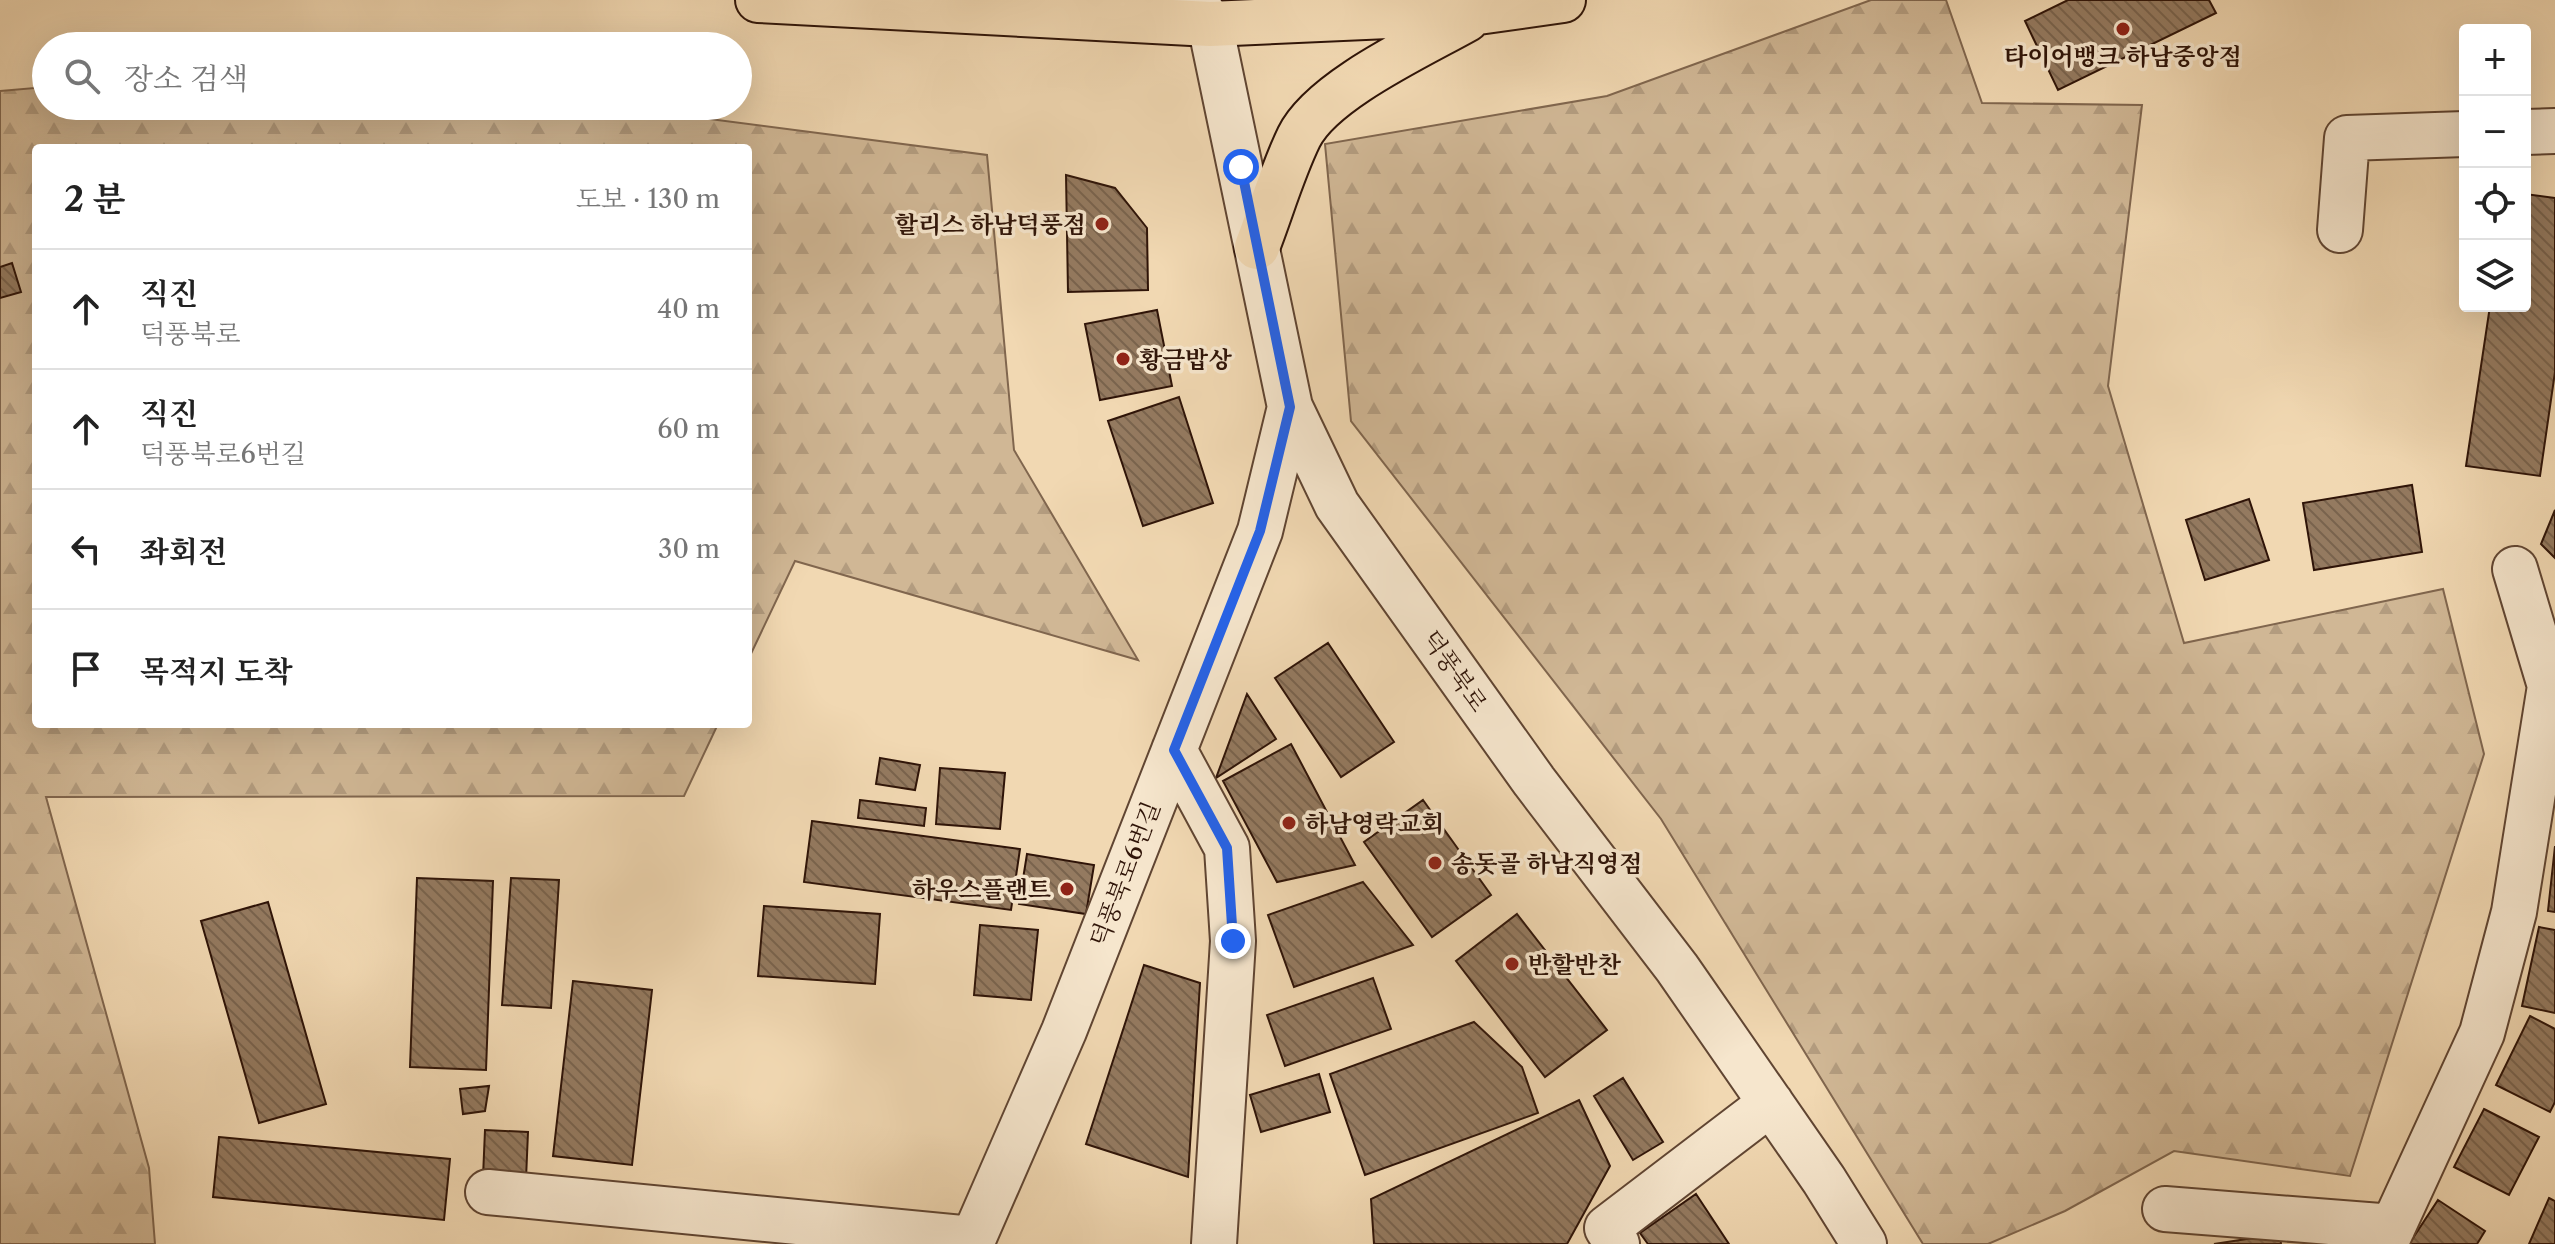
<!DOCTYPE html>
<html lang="ko">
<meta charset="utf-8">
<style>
body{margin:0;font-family:"Libre Caslon Text","Noto Serif KR",serif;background:#f6f6f6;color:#222}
.controls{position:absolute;right:24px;top:24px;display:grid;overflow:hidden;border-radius:8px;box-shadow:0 8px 32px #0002}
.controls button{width:72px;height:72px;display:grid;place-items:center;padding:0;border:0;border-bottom:2px solid #e0e0e0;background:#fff;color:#222;font:40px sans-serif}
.stop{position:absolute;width:24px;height:24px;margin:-18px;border:6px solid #2563eb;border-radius:50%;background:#fff}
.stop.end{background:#2563eb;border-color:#fff;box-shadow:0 2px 8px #0008}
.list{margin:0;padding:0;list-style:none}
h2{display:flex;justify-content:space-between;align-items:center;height:104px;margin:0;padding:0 32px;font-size:34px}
h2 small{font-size:26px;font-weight:400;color:#767676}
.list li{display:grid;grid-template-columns:52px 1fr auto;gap:24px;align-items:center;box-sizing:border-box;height:120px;padding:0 32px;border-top:2px solid #e0e0e0}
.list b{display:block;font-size:30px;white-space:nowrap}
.list p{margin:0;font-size:26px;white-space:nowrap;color:#767676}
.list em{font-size:26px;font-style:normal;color:#767676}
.icon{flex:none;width:44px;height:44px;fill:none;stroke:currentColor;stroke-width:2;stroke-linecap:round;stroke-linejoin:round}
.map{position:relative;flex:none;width:2555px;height:1244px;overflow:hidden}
.search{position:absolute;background:#fff;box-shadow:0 8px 32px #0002;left:32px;top:32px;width:720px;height:88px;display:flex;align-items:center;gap:20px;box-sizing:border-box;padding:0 28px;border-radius:44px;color:#767676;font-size:30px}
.panel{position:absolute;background:#fff;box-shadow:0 8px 32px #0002;left:32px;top:144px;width:720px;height:584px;border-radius:8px}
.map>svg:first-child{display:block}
.forest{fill:url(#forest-firs);stroke:#80664e;stroke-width:2}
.building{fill:url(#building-back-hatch);stroke:#2f1408;stroke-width:2}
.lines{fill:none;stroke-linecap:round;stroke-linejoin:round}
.minor-casing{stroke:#604532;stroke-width:48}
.major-casing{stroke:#2f1408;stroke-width:48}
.minor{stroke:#f6e6cd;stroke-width:44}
.major{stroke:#f1d8b2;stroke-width:44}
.route{stroke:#2563eb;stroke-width:10}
.poi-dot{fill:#8f2418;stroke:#f6e6cd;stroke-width:3}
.labels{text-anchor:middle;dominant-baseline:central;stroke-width:7;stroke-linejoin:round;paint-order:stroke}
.poi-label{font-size:24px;font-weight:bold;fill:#2f1408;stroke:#f6e6cd;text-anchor:start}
.street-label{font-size:24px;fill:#2f1408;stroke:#f6e6cd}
</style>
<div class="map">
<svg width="2555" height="1244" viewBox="0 0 2555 1244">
<defs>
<pattern id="forest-firs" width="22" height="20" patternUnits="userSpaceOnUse" patternTransform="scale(2)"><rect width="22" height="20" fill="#d0b795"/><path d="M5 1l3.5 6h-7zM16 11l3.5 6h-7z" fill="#b39c7f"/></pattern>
<pattern id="building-back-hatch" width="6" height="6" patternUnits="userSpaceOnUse" patternTransform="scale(2)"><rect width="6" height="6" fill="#947a60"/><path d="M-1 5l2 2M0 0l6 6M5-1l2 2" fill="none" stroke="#79634d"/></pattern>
</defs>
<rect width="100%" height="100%" fill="#f1d8b2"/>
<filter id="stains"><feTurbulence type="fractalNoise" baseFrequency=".0025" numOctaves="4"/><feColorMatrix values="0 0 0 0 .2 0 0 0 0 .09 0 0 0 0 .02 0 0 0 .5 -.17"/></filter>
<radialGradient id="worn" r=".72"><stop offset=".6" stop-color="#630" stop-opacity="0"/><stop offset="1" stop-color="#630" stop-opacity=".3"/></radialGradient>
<path class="forest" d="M1871,0H1946L1982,103L2142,105L2108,386L2184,643L2443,589L2484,754L2350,1176L2174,1151L2065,1211L1988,1244H1923L1661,819L1351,421L1325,144L1607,96Z
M46,87V106H609L987,155L1014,450L1138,660L795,561L748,660V148H36V724H718L684,796L46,797L149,1168L155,1244H0V91Z"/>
<path class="building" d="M2068,0H2209L2216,13L2058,90L2025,21Z
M1066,175L1115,188L1147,228L1148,290L1068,292Z
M2525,194L2555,198V372L2540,476L2466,466L2490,306H2525Z
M12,263L21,292L0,298V267Z
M1157,310L1172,386L1100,400L1085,324Z
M1179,397L1213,503L1143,526L1108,421Z
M2412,485L2422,552L2314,570L2303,503Z
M2249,499L2269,560L2205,580L2186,520Z
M2555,510V558L2541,544Z
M1328,643L1394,742L1341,777L1275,678Z
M1247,694L1276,739L1216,778Z
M1291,744L1355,865L1277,882L1223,781Z
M880,758L920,765L915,790L876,784Z
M940,768L1005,773L1000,829L936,824Z
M860,800L926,808L924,826L858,818Z
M1423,800L1491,895L1432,937L1364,842Z
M812,821L1020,849L1011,910L804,882Z
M2555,846V912L2548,911Z
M1027,854L1094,865L1086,914L1019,904Z
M417,878L493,881L486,1070L410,1067Z
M511,878L559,880L551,1008L502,1005Z
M1363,882L1413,945L1294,987L1268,915Z
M268,902L326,1104L259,1123L201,921Z
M764,906L880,914L875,984L758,976Z
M1517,914L1607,1030L1545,1077L1456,961Z
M980,925L1038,930L1031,1000L974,995Z
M2539,927L2555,930V1013L2522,1006Z
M1144,965L1200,983L1188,1177L1086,1144Z
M1373,978L1391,1029L1285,1066L1267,1015Z
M573,981L652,990L632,1165L553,1156Z
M2530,1016L2555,1029V1102L2550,1112L2496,1085Z
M1474,1022L1522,1067L1538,1113L1365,1175L1330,1074Z
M1319,1074L1330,1112L1261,1132L1250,1095Z
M1623,1078L1663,1142L1633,1160L1594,1096Z
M489,1086L485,1111L463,1114L460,1089Z
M1579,1100L1610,1166L1567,1244H1374L1371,1199Z
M2484,1109L2539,1137L2509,1195L2454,1167Z
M485,1130L528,1132L526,1179L483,1177Z
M219,1137L450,1159L444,1220L213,1197Z
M1696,1194L1729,1244H1648L1640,1233Z
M2549,1198L2555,1201V1244H2529Z
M2438,1200L2485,1231L2477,1244H2409Z
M2280,1234L2281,1244H2214Z"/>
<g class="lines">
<defs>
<path id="minor" d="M1194,0L1210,24L1290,407L1337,505L1534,781L1677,968L1824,1180L1864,1244
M2525,132L2555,131
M2340,230L2347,138L2465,134
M2515,569L2550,686
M1174,750L1227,848L1233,941L1214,1244
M488,1192L972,1239
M2165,1209L2393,1227
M971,1244L1064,1031L1260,531L1290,407
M1617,1244L1607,1228L1771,1103
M2385,1244L2482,1033L2514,912L2550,686H2555"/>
<path id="major" d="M758,0L1210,24L1478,12L1563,0
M1257,247C1271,211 1282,172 1299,137C1322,90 1421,45 1467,19"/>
</defs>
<use href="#minor" class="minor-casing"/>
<use href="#major" class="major-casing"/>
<use href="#minor" class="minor"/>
<use href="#major" class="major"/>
</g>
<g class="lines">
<path class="route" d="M1233,941L1227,848L1174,750L1260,531L1290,407L1241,167"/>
</g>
<g class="poi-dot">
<circle cx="2123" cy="29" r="8"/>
<circle cx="1102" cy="224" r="8"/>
<circle cx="1123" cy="359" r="8"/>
<circle cx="1289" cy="823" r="8"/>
<circle cx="1435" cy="863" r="8"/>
<circle cx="1067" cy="889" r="8"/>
<circle cx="1512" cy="964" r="8"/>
</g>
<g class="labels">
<g class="poi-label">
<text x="2123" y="56" text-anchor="middle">타이어뱅크 하남중앙점</text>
<text x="1086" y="224" text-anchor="end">할리스 하남덕풍점</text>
<text x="1139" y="359">황금밥상</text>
<text x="1305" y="823">하남영락교회</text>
<text x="1451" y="863">송돗골 하남직영점</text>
<text x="1051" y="889" text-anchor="end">하우스플랜트</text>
<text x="1528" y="964">반할반찬</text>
</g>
<g class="street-label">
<text transform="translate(1455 671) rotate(55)">덕풍북로</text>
<text transform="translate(1125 874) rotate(-69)">덕풍북로6번길</text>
</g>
</g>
<rect width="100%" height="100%" filter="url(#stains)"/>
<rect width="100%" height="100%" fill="url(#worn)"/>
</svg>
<div class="controls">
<button>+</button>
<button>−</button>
<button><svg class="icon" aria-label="locate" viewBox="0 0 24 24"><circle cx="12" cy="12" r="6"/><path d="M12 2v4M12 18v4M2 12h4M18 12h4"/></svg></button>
<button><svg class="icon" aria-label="layers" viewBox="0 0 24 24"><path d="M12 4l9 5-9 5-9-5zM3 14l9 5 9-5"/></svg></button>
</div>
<div class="stop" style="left:1241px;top:167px"></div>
<div class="stop end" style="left:1233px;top:941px"></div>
<div class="search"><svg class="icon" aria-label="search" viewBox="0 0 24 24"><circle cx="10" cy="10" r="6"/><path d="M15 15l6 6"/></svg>장소 검색</div>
<section class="panel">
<h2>2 분<small>도보 · 130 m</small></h2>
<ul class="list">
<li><svg class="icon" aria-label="ahead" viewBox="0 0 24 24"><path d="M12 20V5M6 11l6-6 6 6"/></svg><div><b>직진</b><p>덕풍북로</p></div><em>40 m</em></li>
<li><svg class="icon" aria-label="ahead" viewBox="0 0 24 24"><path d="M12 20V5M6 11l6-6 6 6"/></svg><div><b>직진</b><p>덕풍북로6번길</p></div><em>60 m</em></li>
<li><svg class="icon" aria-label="left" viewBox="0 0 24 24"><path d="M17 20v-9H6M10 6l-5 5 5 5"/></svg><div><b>좌회전</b></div><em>30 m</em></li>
<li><svg class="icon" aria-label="arrive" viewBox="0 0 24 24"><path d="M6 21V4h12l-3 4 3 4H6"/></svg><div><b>목적지 도착</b></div></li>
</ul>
</section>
</div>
